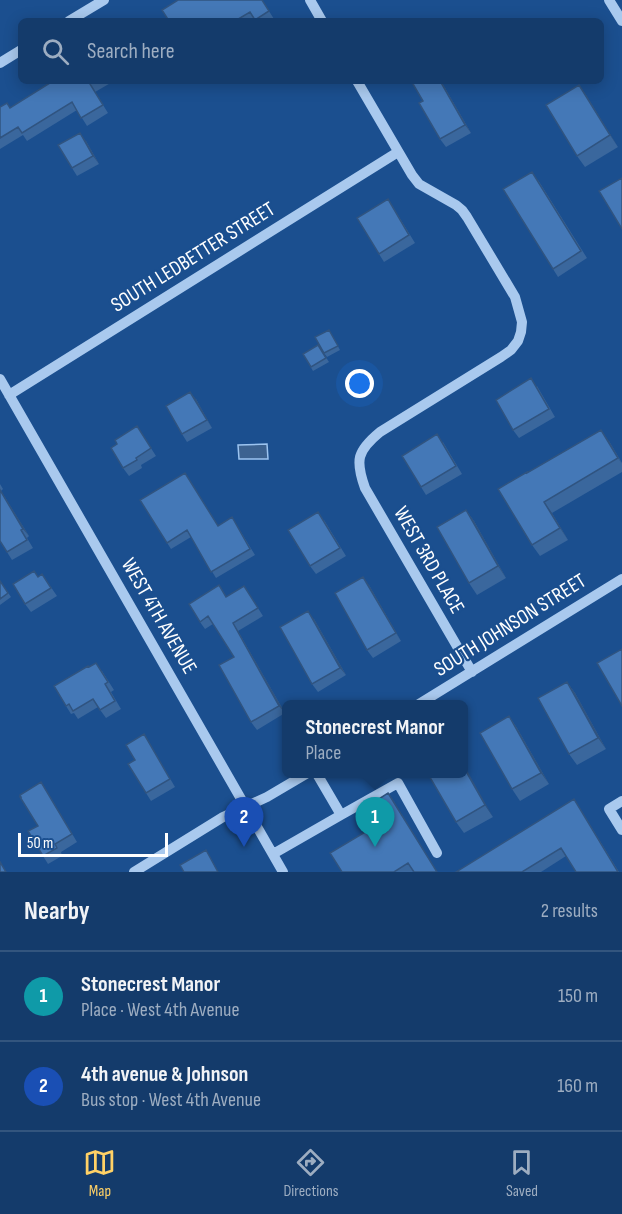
<!DOCTYPE html>
<meta charset="utf-8">
<style>
body{margin:0;font-family:"Sofia Sans Condensed",sans-serif;background:#214673;color:#f1f3f6}
.scale{position:absolute;left:18px;bottom:15px;width:150px;box-sizing:border-box;padding-left:6px;border:3px solid #fff;border-top:0;font-size:16px;line-height:21px;white-space:nowrap;color:#fff;-webkit-text-stroke:4px #1b4f8f;paint-order:stroke}
.you{position:absolute;left:360px;top:384px;width:21px;height:21px;margin:-15px;border:4px solid #fff;border-radius:50%;background:#1a73e8;box-shadow:0 0 0 9px #1a73e833}
.badge{display:grid;place-items:center;width:39px;height:39px;border-radius:50%;background:#ffd166;color:#fff;font-size:20px;font-weight:700}
.pin{position:absolute;translate:-50% -50px;filter:drop-shadow(0 2px 3px #0008)}
.pin::after{content:'';position:absolute;top:32px;width:21px;height:18px;background:inherit;clip-path:polygon(0 0,100% 0,50% 100%)}
.popup{position:absolute;left:282px;top:700px;width:186px;height:78px;box-sizing:border-box;display:grid;place-content:center;border-radius:9px;background:#143b6b;filter:drop-shadow(0 2px 4px #0005);font-size:20px;white-space:nowrap;color:#9dadc1}
.popup b{font-size:22px;color:#f1f3f6}
.popup::after{content:'';position:absolute;left:50%;top:100%;margin-left:-12px;border:12px solid transparent;border-top-color:#143b6b}
.list{margin:0;padding:0;list-style:none}
h2{display:flex;justify-content:space-between;align-items:center;height:78px;margin:0;padding:0 24px;font-size:26px}
h2 small{font-size:20px;font-weight:400;color:#9dadc1}
.list li{display:grid;grid-template-columns:39px 1fr auto;gap:18px;align-items:center;box-sizing:border-box;height:90px;padding:0 24px;border-top:2px solid #33557e}
.list b{display:block;font-size:22px;white-space:nowrap}
.list p{margin:0;font-size:20px;white-space:nowrap;color:#9dadc1}
.list em{font-size:20px;font-style:normal;color:#9dadc1}
.icon{flex:none;width:33px;height:33px;fill:none;stroke:currentColor;stroke-width:2;stroke-linecap:round;stroke-linejoin:round}
.map{position:relative;flex:none;width:622px;height:872px;overflow:hidden}
.search{position:absolute;background:#143b6b;box-shadow:0 3px 15px #0003;left:18px;right:18px;top:18px;height:66px;display:flex;align-items:center;gap:15px;box-sizing:border-box;padding:0 21px;border-radius:9px;color:#9dadc1;font-size:22px}
.sheet{height:258px;background:#143b6b}
nav{display:flex;justify-content:space-around;align-items:center;box-sizing:border-box;height:84px;border-top:2px solid #33557e;background:#143b6b;font-size:16px;color:#9dadc1}
nav a{display:grid;justify-items:center;gap:3px}
nav .on{color:#ffd166}
.map>svg:first-child{display:block}
.water{fill:#3c6290;stroke:#9cc4f0;stroke-width:1.5}
.lines{fill:none;stroke-linecap:round;stroke-linejoin:round}
.minor{stroke:#a9c9ee;stroke-width:10}
.wall{fill:#3a679d}
.shaded-wall{fill:#305480}
.building{fill:#4478b7;stroke:#305480;stroke-width:1.5}
.labels{text-anchor:middle;dominant-baseline:central;stroke-width:4.5;stroke-linejoin:round;paint-order:stroke}
.street-label{font-size:21px;fill:#fff;stroke:#1b4f8f}
</style>
<div class="map">
<svg width="622" height="872" viewBox="0 0 622 872">
<rect width="100%" height="100%" fill="#1b4f8f"/>
<path class="water" d="M267,444L268,459H239L238,445Z"/>
<g class="lines">
<path class="minor" d="M310,0L322,21
M609,0L622,21
M69,21L104,0
M0,63L21,50
M357,81L412,175L419,184L456,205L462,210L467,217L515,297L522,322L521,332L518,341L511,350L501,357L380,432C357,451 355,460 365,488L472,672
M0,379L283,872
M9,395L398,152
M419,704L622,579
M622,801L609,809L622,830
M341,815L398,783L437,853
M273,854L341,815L317,774
M134,872L223,817L267,797L306,774"/>
</g>
<path class="wall" d="M178,0H262L274,19L271,21H256L255,20L253,21H169Z
M53,81H114L95,92L108,113L87,126L77,110L27,141L23,135L0,149V107L10,108Z
M441,81L471,133L446,147L440,139L423,101Z
M579,85L618,147L585,167L577,156Z
M86,141L99,164L77,176L72,168Z
M538,180L587,258L558,277L553,269Z
M388,199L415,243L384,262L379,254Z
M329,330L340,350L327,357L324,353Z
M318,345L329,362L313,371L303,354Z
M537,386L555,417L519,438L513,430Z
M196,399L212,428L187,442L182,434Z
M142,434L156,456L141,465L142,468L129,476L123,468Z
M609,441L622,463V472L552,513L568,540L540,556L532,545L527,473Z
M443,442L462,474L426,495L421,487Z
M0,484L3,489L1,491L29,536L27,538L33,548L12,560L0,541Z
M140,500L218,525L236,524L255,555L216,578L191,537L171,549Z
M466,510L474,521L506,578L477,595L469,583Z
M324,520L346,556L316,574L310,566Z
M42,574L57,596L31,612L25,604L39,577Z
M0,581L11,597L0,605Z
M369,585L401,641L373,658L367,650Z
M249,594L263,616L238,631L285,713L257,730L251,722L234,657L213,624L205,629L200,622L227,596Z
M314,619L346,675L318,692L312,684Z
M89,667L102,671L114,690L111,692L121,709L106,718L98,707L78,719L74,713L71,714L66,706Z
M567,682L575,693L606,749L577,765L569,754Z
M509,716L517,728L549,784L520,801L512,789Z
M144,734L175,787L151,801L146,793L135,760Z
M464,774L493,817L464,833L456,822Z
M46,790L77,842L61,852L62,856L48,864L43,856L38,826Z
M574,799L619,872H576L566,856L541,872H456Z
M394,801L413,872H342L382,822Z"/>
<path class="shaded-wall" d="M440,81H441L471,133L465,125Z
M579,85L587,96L618,147L610,135Z
M80,133L86,141L99,164L93,156Z
M190,392L196,399L212,428L207,420Z
M601,430L609,441L622,464L618,458Z
M0,489L29,536L23,529Z
M544,502L552,513L568,540L560,528Z
M466,510L474,521L506,578L498,566Z
M363,577L369,585L401,641L396,633Z
M308,611L314,619L346,675L340,668Z
M233,623L238,631L285,713L279,706Z
M567,682L575,693L606,749L598,738Z
M509,716L517,728L549,784L541,773Z
M464,765L493,817L485,805L464,768Z"/>
<path class="building" d="M178,0H262L269,11L255,20L250,12L235,21H169L162,10Z
M53,81H95L90,84L103,105L81,118L72,102L22,133L18,127L0,138V107L7,103L10,108Z
M419,81H440L465,125L440,139L419,103L423,101L413,84Z
M579,85L610,135L577,156L546,105Z
M80,133L93,156L72,168L58,145Z
M532,172L581,251L553,269L503,189Z
M622,178V229L599,191Z
M388,199L409,235L379,254L357,218Z
M329,330L338,346L324,353L315,337Z
M318,345L326,358L311,367L303,354Z
M531,378L549,409L513,430L496,400Z
M190,392L207,420L182,434L166,406Z
M137,426L151,448L136,458L137,460L123,468L111,448L117,444L115,440Z
M601,430L618,458L544,502L560,528L532,545L498,489L527,472V473Z
M437,434L456,466L421,487L402,456Z
M185,473L218,526L232,517L250,549L211,572L187,530L167,543L140,500Z
M0,490L23,529L21,530L27,540L7,552L0,541Z
M466,510L498,566L469,583L437,527Z
M318,512L340,548L310,566L288,530Z
M34,571L38,577L42,574L51,588L25,604L13,584Z
M363,577L396,633L367,650L335,593Z
M0,581L8,593L0,599Z
M219,585L226,597L244,586L258,608L233,623L279,706L251,722L219,665L234,657L208,616L200,622L189,604Z
M308,611L340,668L312,684L280,627Z
M622,649V706L597,663Z
M96,663L108,682L105,684L115,701L100,710L93,699L73,711L69,704L66,706L54,686L88,666L89,667Z
M567,682L598,738L569,754L538,698Z
M509,716L541,773L512,789L480,733Z
M144,734L170,779L146,793L128,764L135,760L126,745Z
M464,768L485,805L456,822L428,774H464Z
M41,782L72,834L55,844L57,848L43,856L28,831L38,826L20,797H21L20,795Z
M388,793L437,872H414L408,863L394,872H342L330,853L382,822L371,804Z
M574,799L618,872H576L561,848L522,872H456Z
M206,850L218,872H184L180,865Z
M0,862L6,872H0Z"/>
<g class="labels">
<g class="street-label">
<text transform="translate(193 257) rotate(-32)">SOUTH LEDBETTER STREET</text>
<text transform="translate(429 560) rotate(60)">WEST 3RD PLACE</text>
<text transform="translate(159 616) rotate(60)">WEST 4TH AVENUE</text>
<text transform="translate(510 625) rotate(-32)">SOUTH JOHNSON STREET</text>
</g>
</g>
</svg>
<div class="scale">50 m</div>
<div class="you"></div>
<div class="pin badge" style="left:375px;top:847px;background:#0f9aa8">1</div>
<div class="popup"><b>Stonecrest Manor</b>Place</div>
<div class="pin badge" style="left:244px;top:847px;background:#1a4fb4">2</div>
<div class="search"><svg class="icon" aria-label="search" viewBox="0 0 24 24"><circle cx="10" cy="10" r="6"/><path d="M15 15l6 6"/></svg>Search here</div>
</div>
<section class="sheet">
<h2>Nearby<small>2 results</small></h2>
<ul class="list">
<li><span class="badge" style="background:#0f9aa8">1</span><div><b>Stonecrest Manor</b><p>Place · West 4th Avenue</p></div><em>150 m</em></li>
<li><span class="badge" style="background:#1a4fb4">2</span><div><b>4th avenue &amp; Johnson</b><p>Bus stop · West 4th Avenue</p></div><em>160 m</em></li>
</ul>
</section>
<nav>
<a class="on"><svg class="icon" aria-label="map" viewBox="0 0 24 24"><path d="M3 6l6-2 6 2 6-2v14l-6 2-6-2-6 2zM9 4v14M15 6v14"/></svg>Map</a>
<a><svg class="icon" aria-label="directions" viewBox="0 0 24 24"><path d="M12 3l9 9-9 9-9-9zM9 14v-3h6M13 9l2 2-2 2"/></svg>Directions</a>
<a><svg class="icon" aria-label="saved" viewBox="0 0 24 24"><path d="M7 4h10v16l-5-4-5 4z"/></svg>Saved</a>
</nav>
